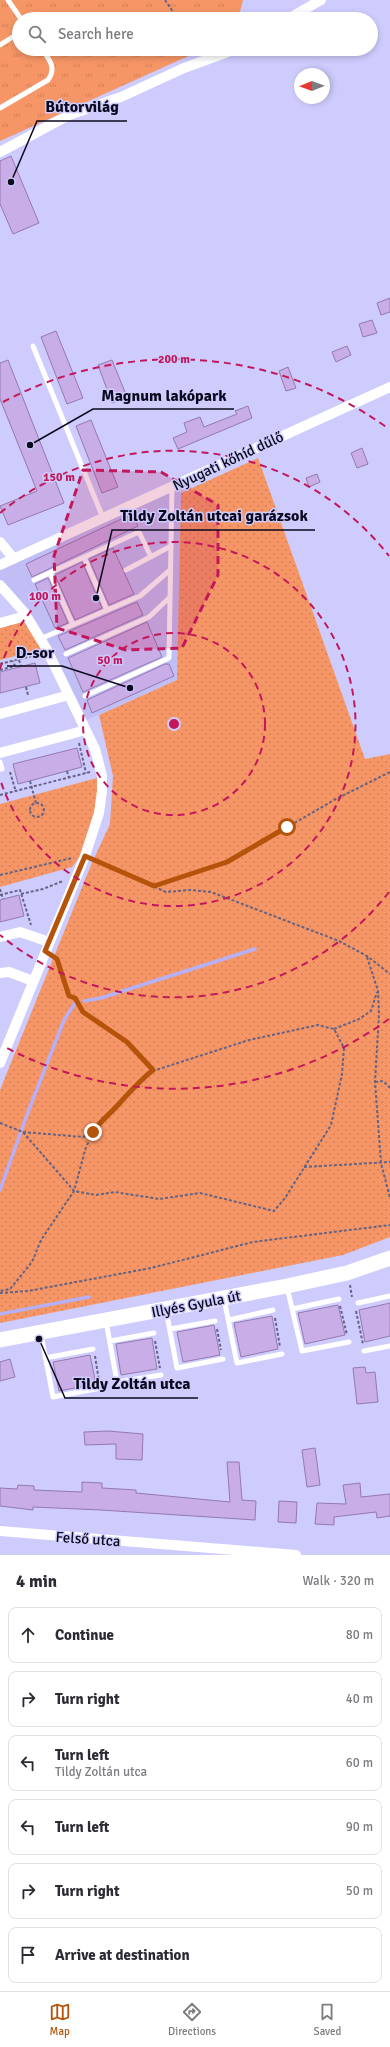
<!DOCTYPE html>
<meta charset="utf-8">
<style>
body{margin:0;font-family:Signika,sans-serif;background:#f2f2f3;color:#2b2b33}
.compass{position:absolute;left:294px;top:68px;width:36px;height:36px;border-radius:50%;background:#fff;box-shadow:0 2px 6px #0003;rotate:269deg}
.stop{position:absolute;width:12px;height:12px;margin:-9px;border:3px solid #b45309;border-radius:50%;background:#fff}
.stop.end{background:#b45309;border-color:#fff;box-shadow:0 1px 4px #0008}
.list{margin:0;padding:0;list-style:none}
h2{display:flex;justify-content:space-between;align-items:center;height:52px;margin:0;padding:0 16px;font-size:17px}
h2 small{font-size:13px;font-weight:400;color:#7c7c81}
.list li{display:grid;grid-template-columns:26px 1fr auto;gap:12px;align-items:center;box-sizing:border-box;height:56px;margin:0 8px 8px;padding:0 8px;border:1px solid #e1e1e2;border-radius:8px}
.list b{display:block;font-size:15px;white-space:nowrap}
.list p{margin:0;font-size:13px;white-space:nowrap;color:#7c7c81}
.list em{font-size:13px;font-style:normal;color:#7c7c81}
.icon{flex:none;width:22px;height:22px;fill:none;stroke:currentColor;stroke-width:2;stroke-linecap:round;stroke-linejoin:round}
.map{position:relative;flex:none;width:390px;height:1555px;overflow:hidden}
.search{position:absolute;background:#fff;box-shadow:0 2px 6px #0003;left:12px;right:12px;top:12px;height:44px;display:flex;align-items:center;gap:10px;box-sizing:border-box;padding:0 14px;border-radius:22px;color:#7c7c81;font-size:15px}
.sheet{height:436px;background:#fff}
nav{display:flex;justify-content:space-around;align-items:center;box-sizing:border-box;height:56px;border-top:1px solid #e1e1e2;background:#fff;font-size:11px;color:#7c7c81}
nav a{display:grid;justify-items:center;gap:2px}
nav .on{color:#b45309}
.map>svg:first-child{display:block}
.built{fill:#c0bef4}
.grass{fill:url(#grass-tufts)}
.park{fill:url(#park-dots)}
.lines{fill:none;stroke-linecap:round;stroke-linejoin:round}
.stream{stroke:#b5b0f8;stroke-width:3.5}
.building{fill:#c9ade6;stroke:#9479af}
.path{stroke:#656384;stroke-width:2;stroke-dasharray:3 2;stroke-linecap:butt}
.lane{stroke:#fff;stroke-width:5}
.street{stroke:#fff;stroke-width:10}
.secondary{stroke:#fff;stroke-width:15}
.route{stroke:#b45309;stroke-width:5}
.marked{fill:#c2185b;fill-opacity:0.2;stroke:#c2185b;stroke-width:3;stroke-dasharray:8 5;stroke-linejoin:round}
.ring{fill:none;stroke:#c2185b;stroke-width:2;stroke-dasharray:7 5}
.labels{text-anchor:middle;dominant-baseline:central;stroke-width:3;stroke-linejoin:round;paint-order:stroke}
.street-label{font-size:15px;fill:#0b091d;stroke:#ceccfd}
.centre{fill:#c2185b;stroke:#ceccfd;stroke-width:2}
.ring-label{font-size:12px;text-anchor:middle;font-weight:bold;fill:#c2185b;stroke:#ceccfd;stroke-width:3;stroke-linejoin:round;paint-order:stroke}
.leader{fill:none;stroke:#0b091d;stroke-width:1.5}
.callout-dot{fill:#0b091d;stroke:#ceccfd;stroke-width:1.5}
.callout-label{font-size:16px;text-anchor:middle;font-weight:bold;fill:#0b091d;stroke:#ceccfd;stroke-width:3;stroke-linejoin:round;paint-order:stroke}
</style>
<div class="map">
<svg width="390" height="1555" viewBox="0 0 390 1555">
<defs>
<pattern id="grass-tufts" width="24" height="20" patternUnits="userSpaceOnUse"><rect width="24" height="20" fill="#f69666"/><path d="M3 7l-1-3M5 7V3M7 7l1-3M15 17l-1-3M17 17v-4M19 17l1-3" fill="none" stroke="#d28058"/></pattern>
<pattern id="park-dots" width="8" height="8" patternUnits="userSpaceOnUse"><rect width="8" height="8" fill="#f69666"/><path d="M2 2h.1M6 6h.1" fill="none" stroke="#d28058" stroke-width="1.8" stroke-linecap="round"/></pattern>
</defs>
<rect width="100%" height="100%" fill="#ceccfd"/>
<path class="built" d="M172,487L181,493L177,680L82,722L46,648L0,585V565Z"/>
<path class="grass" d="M0,0H243L238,19H19V49H204L0,141Z"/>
<path class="park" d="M258,458L365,759L390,754V1237L343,1255L0,1323V1090L91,865L110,824L113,776L99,715L177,680L181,493Z
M26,616L46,648L0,660V623Z
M97,778L101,791L82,854L72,867L0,887V804Z"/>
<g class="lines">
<path class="stream" d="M84,1001L101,998L255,949
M0,1190L28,1112L64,1020L75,1003
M0,1314L89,1297"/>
</g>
<path class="building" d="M11,156L39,223L13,234L0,204V161Z
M390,298V312L381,315L377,303Z
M372,320L377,333L363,337L359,324Z
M56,331L83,398L67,404L41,337Z
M347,346L351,355L336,362L332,352Z
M8,360L64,503L8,525L0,506L37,491L0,399V363Z
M112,360L127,397L112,403L98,365Z
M288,367L296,388L286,391L279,371Z
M248,406L252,418L178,449L173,438L187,432L184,423L200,417L204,427L237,414L235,411Z
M91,420L118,487L102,493L76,426Z
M362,448L368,464L357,468L351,453Z
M317,474L320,482L309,487L306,478Z
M132,514L138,526L32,577L26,564Z
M113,548L134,594L109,605L89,559Z
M82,562L102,608L75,620L55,575Z
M48,578L68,623L55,628L35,584Z
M137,602L143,615L65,650L58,636Z
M147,622L162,657L83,692L68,658Z
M35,663L40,683L0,693V672Z
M165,664H169L174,676L92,713L87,700Z
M77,748L82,767L18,784L13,764Z
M19,895L24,916L0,922V900Z
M390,1303V1336L365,1342L359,1310Z
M338,1305L345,1335L305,1344L298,1313Z
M272,1316L278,1349L241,1357L234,1323Z
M214,1325L220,1355L183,1362L177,1332Z
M152,1338L157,1369L121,1375L116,1344Z
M90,1355L96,1384L59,1391L53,1362Z
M10,1359L15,1377L0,1381V1362Z
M365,1367L366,1373L375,1372L378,1402L357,1404L353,1368Z
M108,1431L143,1434L142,1460L116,1459V1444L85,1445L84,1432Z
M315,1448L320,1485L307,1487L302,1450Z
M227,1462H239L242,1500L256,1501L255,1520L101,1510L33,1507V1510L0,1506V1488L17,1489L18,1485L34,1486V1490L82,1492V1482L102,1483V1488L136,1490V1493L230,1502Z
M360,1483L361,1497L390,1494V1516L377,1518L376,1512L334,1517V1525L315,1524L317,1503L346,1504L343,1485Z
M279,1501L297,1502L296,1523L278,1522Z"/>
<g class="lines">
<path class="path" d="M165,0L178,19
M188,49V55
M19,660L21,666
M0,664L36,655
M0,670L15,666L13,661
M26,687L28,695
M79,743L86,773
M67,771L69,778
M10,772L16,792
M30,781L36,803
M0,795L90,772
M30 810a7 7 0 1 1 14 0a7 7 0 1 1-14 0Z
M95,860L166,892L190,890L211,892L339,941L367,956L390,974
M0,875L72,858
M154,886L227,862L334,800L390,772
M0,889L3,899
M21,894L43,889L63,881
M0,895L20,890L31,925
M55,957L57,959L69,996L75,997L83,1012L127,1042L153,1071
M367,957L378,991L379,1014L375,1082L381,1163L390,1198
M334,1029L359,1019L371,1011L377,992
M375,1082L383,1081L390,1088
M0,1123L23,1132L74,1191L96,1195L115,1192L159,1199L200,1193L274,1211L285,1198L331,1125L342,1074L344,1048L334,1029L318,1025L249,1040L153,1071L143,1079L115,1108L101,1119L86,1147L74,1191L41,1240L32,1262L10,1289L0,1291
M23,1132L83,1137L93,1132
M304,1167L390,1162
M350,1285L352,1297
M0,1293L28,1291L151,1268L253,1242L390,1225
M340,1306L347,1335
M356,1311L363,1344
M275,1318L280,1347
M217,1329L221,1350
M155,1341L160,1368
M95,1356L99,1381"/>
<path class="lane" d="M8,0L21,19
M0,45L19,33
M0,108L48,80C57,68 49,59 42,49
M33,346L103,518
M84,557L107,610
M126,570L171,546
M50,573L73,625
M34,580L139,532L151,557
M40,639L140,596L170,570
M66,654L149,617L170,597
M85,696L169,658L172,487
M0,762L2,769H0
M287,1287L302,1351L349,1342
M224,1299L237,1363L282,1354
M358,1303L390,1296
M292,1309L339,1299
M166,1310L177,1368L223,1359
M229,1320L273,1310
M106,1321L117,1382L161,1375
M170,1329L215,1321
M41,1334L53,1397L101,1388
M110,1341L154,1333
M364,1351L390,1346
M45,1358L93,1349"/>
<path class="street" d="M288,19L321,0
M0,152L69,115L121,97L184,68L236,49
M0,542L14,559
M0,565L390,387
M0,585L24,612L46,648L95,749L102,776V791L99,813L85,856L0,1063
M0,623L26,616
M0,714L69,695
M0,753L86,730
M0,937L20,932L49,942
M0,973L9,972L33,981
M0,1531L296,1555"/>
<path class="secondary" d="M0,1340L287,1286L347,1273L390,1258"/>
</g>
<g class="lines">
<path class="route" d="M93,1132C102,1119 107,1117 117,1106C128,1094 139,1081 153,1070L127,1042L83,1012L75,998L69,996L57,959L45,951L85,856L154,886L227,862L287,827"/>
</g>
<path class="marked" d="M83,470L161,472L218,505V575L182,648L126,650L57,628L54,556Z"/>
<g class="ring">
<circle cx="174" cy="724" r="91"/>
<path d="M0 669A182 182 0 1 1 0 779"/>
<path d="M389 892A273 273 0 0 1 0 935M0 513A273 273 0 0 1 389 556"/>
<path d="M389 1019A365 365 0 0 1 3 1046M3 402A365 365 0 0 1 389 429"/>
</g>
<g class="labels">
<g class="street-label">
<text transform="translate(228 461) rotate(-25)">Nyugati kőhíd dűlő</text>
<text transform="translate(196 1304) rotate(-11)">Illyés Gyula út</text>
<text transform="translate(88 1539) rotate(4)">Felső utca</text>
</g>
</g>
<circle cx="174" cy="724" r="6" class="centre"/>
<g class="ring-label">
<text x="174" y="363">200 m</text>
<text x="59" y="481">150 m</text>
<text x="45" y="600">100 m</text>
<text x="110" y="664">50 m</text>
</g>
<path class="leader" d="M11 182L37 121H127M30 445L93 409H234M96 598L112 530H315M130 688L62 666H7M39 1339L65 1398H198"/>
<g class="callout-dot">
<circle cx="11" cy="182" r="4"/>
<circle cx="30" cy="445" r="4"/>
<circle cx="96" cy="598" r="4"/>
<circle cx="130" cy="688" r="4"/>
<circle cx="39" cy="1339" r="4"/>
</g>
<g class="callout-label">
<text x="82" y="112">Bútorvilág</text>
<text x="164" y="401">Magnum lakópark</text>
<text x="214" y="521">Tildy Zoltán utcai garázsok</text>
<text x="35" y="658">D-sor</text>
<text x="132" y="1389">Tildy Zoltán utca</text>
</g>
</svg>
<svg class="compass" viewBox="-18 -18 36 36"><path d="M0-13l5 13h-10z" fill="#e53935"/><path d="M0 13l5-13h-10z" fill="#7c7c81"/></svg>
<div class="stop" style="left:287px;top:827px"></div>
<div class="stop end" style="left:93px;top:1132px"></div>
<div class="search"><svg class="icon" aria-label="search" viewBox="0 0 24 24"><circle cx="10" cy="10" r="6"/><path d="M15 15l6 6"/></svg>Search here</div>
</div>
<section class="sheet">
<h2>4 min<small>Walk · 320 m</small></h2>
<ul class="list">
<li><svg class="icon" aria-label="ahead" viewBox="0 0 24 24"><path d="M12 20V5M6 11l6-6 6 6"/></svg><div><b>Continue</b></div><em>80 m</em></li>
<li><svg class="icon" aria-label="right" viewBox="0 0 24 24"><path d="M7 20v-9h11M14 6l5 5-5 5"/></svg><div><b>Turn right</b></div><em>40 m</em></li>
<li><svg class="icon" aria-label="left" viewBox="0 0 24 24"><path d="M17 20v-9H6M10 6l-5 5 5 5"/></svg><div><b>Turn left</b><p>Tildy Zoltán utca</p></div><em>60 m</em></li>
<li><svg class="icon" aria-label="left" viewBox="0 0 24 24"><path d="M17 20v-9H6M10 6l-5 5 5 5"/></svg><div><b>Turn left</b></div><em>90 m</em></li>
<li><svg class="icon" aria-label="right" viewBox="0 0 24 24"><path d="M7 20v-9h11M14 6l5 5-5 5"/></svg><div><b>Turn right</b></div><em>50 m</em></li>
<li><svg class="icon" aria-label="arrive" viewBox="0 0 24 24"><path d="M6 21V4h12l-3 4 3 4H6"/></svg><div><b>Arrive at destination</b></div></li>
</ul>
</section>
<nav>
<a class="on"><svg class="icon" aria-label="map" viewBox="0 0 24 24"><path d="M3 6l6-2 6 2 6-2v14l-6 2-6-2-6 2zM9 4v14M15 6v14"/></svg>Map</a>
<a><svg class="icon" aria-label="directions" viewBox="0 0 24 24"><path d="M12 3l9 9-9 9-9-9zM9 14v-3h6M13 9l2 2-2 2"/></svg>Directions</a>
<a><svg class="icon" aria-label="saved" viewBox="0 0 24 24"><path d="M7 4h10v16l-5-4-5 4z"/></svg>Saved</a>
</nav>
